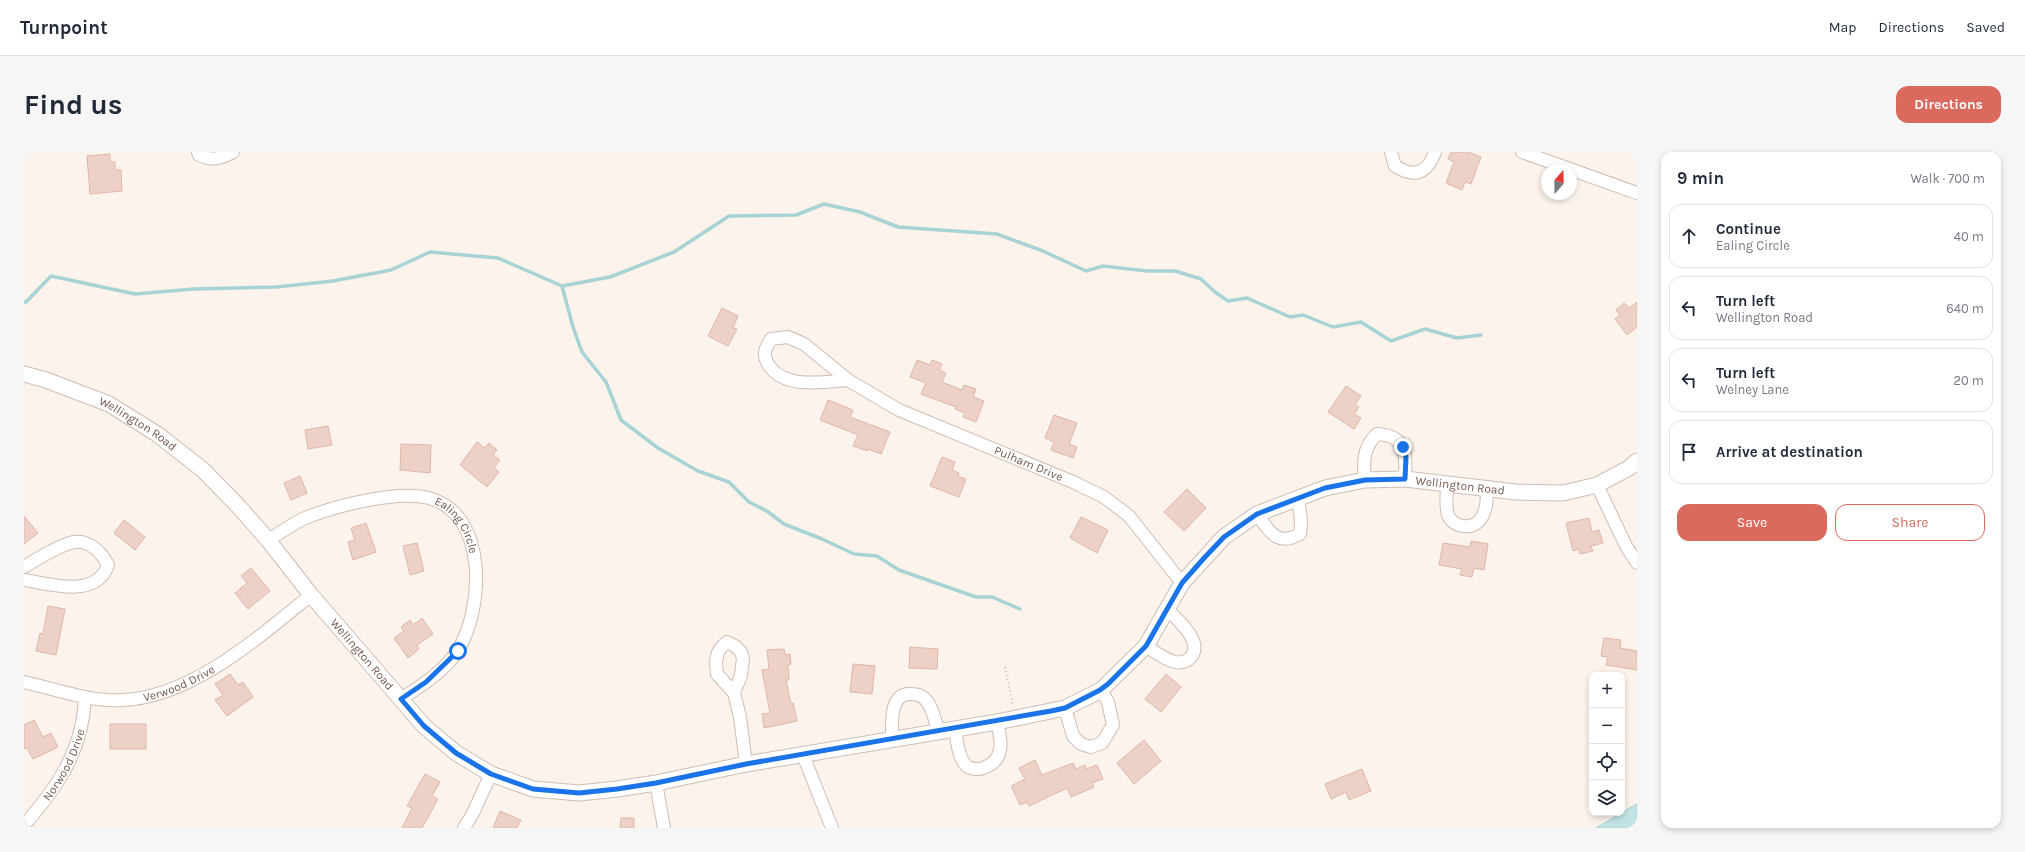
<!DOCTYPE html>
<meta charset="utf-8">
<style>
body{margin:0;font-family:Karla,sans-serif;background:#f6f6f7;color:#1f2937}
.controls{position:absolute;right:12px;bottom:12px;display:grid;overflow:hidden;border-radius:8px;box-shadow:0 2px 6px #0003}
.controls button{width:36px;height:36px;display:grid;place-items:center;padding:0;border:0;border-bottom:1px solid #e0e1e3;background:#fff;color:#1f2937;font:20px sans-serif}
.compass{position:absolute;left:1517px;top:12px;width:36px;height:36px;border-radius:50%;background:#fff;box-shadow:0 2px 6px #0003;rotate:20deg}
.stop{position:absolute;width:12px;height:12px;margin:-9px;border:3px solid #1a73e8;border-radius:50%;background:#fff}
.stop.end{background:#1a73e8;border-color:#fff;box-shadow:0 1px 4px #0008}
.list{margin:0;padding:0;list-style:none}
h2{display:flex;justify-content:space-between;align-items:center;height:52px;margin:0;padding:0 16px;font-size:17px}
h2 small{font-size:13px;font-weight:400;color:#747a83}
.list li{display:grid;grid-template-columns:26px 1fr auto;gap:12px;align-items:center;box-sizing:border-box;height:64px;margin:0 8px 8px;padding:0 8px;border:1px solid #e0e1e3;border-radius:12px}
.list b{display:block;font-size:15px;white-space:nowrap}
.list p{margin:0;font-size:13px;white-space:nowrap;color:#747a83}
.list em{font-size:13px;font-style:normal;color:#747a83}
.actions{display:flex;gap:8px;padding:12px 16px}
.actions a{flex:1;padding:9px 0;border:1px solid #d96a5d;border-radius:12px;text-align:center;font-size:14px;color:#d96a5d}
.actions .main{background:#d96a5d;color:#fff}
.icon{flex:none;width:22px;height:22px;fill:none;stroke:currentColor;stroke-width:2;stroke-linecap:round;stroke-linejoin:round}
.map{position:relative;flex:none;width:1613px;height:676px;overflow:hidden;border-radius:12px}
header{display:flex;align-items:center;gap:24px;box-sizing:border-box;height:56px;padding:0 20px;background:#fff;border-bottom:1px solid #e0e1e3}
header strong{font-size:19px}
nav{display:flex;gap:22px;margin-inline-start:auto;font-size:14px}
.intro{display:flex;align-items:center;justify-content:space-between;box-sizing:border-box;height:96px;padding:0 24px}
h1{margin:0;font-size:28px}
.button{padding:10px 18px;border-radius:12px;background:#d96a5d;color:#fff;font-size:14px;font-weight:700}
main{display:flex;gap:24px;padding:0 24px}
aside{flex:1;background:#fff;border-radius:12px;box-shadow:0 2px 6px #0003}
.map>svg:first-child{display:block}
.water{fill:#c1e3e4;stroke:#a8d3d5}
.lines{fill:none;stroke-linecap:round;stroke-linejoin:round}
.stream{stroke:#a8d3d5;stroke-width:3.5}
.building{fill:#eed1c6;stroke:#e0b6a7}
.minor-casing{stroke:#cfbdb4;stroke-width:14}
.tertiary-casing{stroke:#cfbdb4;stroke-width:17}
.path{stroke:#d4b4a8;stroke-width:2;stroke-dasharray:1 3;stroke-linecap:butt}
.minor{stroke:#fff;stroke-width:12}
.tertiary{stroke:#fff;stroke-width:15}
.route{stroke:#1a73e8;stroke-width:5}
.labels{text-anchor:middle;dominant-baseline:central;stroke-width:3.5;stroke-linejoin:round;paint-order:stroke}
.street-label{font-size:12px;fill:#755950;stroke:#fef8f2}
</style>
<header>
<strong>Turnpoint</strong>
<nav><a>Map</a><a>Directions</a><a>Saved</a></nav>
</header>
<div class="intro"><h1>Find us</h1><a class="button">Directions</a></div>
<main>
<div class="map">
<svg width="1613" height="676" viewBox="0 0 1613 676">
<rect width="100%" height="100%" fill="#fbf3ec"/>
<path class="water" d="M1613,652V676H1572L1609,654Z"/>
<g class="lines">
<path class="stream" d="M538,134L549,175L558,200L582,230L597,268L634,296L674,319L705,330L725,350L743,359L760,372L798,387L830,402L853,404L875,418L952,445H968L996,457
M0,150H2L27,124L111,142L170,137L252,135L309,129L367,118L406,100L474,106L538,134L586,125L650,100L705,64L772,63L800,52L836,60L874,75L973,82L1019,99L1062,119L1079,114L1123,119H1151L1177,127L1191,140L1204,149L1223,146L1266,165L1279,163L1309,175L1337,170L1367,189L1401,177L1433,186L1457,183"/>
</g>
<path class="building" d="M1427,0H1444L1457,5L1447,32L1441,30L1438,38L1422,31L1430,10L1424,7Z
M86,2V10H91V18H97L98,39L66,42L63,4Z
M1613,150V175L1603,183L1591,167L1596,163L1592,158L1600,151L1605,156Z
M698,156L714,164L709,176L713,177L704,194L684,184Z
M893,208L906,213L908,208L918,212L915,218L922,221L918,230L938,238L940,233L952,237L949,245L960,249L952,270L939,265L941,261L931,257L932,255L897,242L902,231L886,225Z
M1322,234L1337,244L1331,252L1335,255L1330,262L1337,266L1330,277L1304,260Z
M804,248L829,258L826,265L866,280L857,302L844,297L843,299L829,294L834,283L796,268Z
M1030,263L1053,271L1045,292L1053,295L1049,306L1027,298L1030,290L1021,286Z
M304,274L308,293L284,297L281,278Z
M453,290L461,296L465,291L473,298L469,303L476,308L470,316L475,320L463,335L436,313Z
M377,292L407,293L406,321L376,318Z
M918,305L931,310L928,318L935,321L934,324L942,327L935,345L906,334Z
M276,324L283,341L267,348L260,331Z
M1163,337L1182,356L1160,379L1140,360Z
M0,364L14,381L0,392Z
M1057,365L1084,378L1073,401L1046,386Z
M1565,366L1568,380L1575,378L1579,391L1567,394L1569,399L1556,402L1555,397L1549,399L1542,371Z
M100,368L121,385L111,398L90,381Z
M342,371L352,400L329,408L324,390L331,388L327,376Z
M1447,389L1464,392L1460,418L1450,416L1448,425L1436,423L1438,417L1415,413L1419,391L1446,395Z
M393,391L400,419L386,423L379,394Z
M227,416L246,439L224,457L211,441L223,431L217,424Z
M24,454L41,457L32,503L12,499L16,481L19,482Z
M398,466L409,482L393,493L395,497L384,506L370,486L380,479L377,475L386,468L389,473Z
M1580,486L1597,488L1596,496L1613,499V518L1582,513L1584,505L1577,504Z
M886,495L914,497L913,517L885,516Z
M760,497L761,503L766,502L767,512L764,513L765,528H762L767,552L769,551L773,569L740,576L738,562L746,561L738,518L745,517L743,498Z
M829,512L851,514L848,542L826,540Z
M206,522L214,533L219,530L229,545L203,564L191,548L199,543L191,532Z
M1142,522L1157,535L1137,560L1121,547Z
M10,568L19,585L27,581L34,595L9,607L3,596L0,597V573Z
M86,572H122V597H86Z
M1120,588L1137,609L1110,632L1093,611Z
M1011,608L1018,623L1049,611L1052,617L1061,613L1062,617L1073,613L1079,627L1068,631L1070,635L1047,645L1043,636L1005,654L1003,650L996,653L987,634L1001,627L995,616Z
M1338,617L1347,639L1325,648L1322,640L1307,647L1301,632Z
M401,622L416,630L408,644L414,647L398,676H378L388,656L383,654Z
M476,659L497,668L493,676H469Z
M597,666H610V676H596Z"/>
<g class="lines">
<defs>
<g id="minor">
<path d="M174,0L175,3C188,9 196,7 209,0"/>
<path d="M1367,0L1371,14C1390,26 1403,22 1411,0"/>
<path d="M1498,0L1613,41"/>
<path id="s1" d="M824,228C800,230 762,237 746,215C738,204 740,198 747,187L764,185L780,192L824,228L875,258L1049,330L1080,345L1105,364L1158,431"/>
<path d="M1341,328C1339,310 1339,295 1353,282C1384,284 1382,302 1381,327"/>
<path d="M1423,332C1423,342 1421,353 1424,363C1429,375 1446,378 1455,369C1463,360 1463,348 1463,336"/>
<path d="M1573,333L1602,394L1613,411"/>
<path d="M1233,362C1245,379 1253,395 1276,382C1278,369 1277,359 1273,347"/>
<path id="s2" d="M244,388C258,380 272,369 286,364C316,353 374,338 405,346C464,362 460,456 434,498C422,518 397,534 377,547"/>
<path d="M0,415C11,408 38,392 50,390C66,388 78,401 84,413C72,447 27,432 0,428"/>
<path d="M1122,494C1131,500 1141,508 1151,510C1156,511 1162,510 1166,506C1181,491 1154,468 1144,458"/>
<path id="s3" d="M0,530C32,537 65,550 98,548C167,546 236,484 287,443"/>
<path d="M710,541L693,522C691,509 691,499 703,490L711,494L717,500L719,507L717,523L710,541L716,565L722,612"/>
<path d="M1041,556L1049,584L1057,592L1067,595L1078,591L1089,573L1084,550L1077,538"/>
<path d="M931,577C933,588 934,608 944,615C948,617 955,618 959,616C981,609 978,589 973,570"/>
<path d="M868,587C868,573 865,540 887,542C892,542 897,543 901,547C909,555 911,569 914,579"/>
<path d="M779,603L808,676"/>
<path d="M632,631L640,676"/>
<path id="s4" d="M0,673C34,635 59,598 61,545"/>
<path d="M440,676L449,661L467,622"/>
</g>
<g id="tertiary">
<path id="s5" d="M0,222L22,228L85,252L133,282L179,318L216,356L244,388L287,443L400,574L432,601L467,622L509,637L555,641L593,637L632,631L722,612L973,570L1041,556L1077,538L1122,494L1158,431L1200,385L1233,362L1301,336L1341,328L1381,327L1492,340L1539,341L1573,333L1605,316L1613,309"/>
</g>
</defs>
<use href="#minor" class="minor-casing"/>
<use href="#tertiary" class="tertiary-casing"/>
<path class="path" d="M981,515L989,554"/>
<use href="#minor" class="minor"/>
<use href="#tertiary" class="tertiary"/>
</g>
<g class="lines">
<path class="route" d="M434,499L402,530L377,547L400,574L432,601L467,622L509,637L555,641L593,637L632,631L722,612L1027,559L1041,556L1076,538L1084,532L1122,494L1158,431L1181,405L1200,385L1233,362L1301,336L1341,328L1381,327L1382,305L1379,295"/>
</g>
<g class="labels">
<g class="street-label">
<text stroke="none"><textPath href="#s5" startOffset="125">Wellington Road</textPath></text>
<text stroke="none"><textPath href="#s1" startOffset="404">Pulham Drive</textPath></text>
<text stroke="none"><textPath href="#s5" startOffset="1698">Wellington Road</textPath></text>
<text stroke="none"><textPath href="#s2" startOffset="211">Ealing Circle</textPath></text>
<text stroke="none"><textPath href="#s5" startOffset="449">Wellington Road</textPath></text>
<text stroke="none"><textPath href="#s3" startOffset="160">Verwood Drive</textPath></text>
<text stroke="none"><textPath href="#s4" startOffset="73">Norwood Drive</textPath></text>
</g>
</g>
</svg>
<div class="controls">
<button>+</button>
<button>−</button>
<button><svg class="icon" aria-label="locate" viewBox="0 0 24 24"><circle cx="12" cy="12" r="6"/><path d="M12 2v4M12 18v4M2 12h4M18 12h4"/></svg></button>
<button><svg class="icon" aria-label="layers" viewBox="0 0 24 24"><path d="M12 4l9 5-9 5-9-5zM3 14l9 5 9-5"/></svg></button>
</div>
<svg class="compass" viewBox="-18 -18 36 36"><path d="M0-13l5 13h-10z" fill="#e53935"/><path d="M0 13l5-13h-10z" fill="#747a83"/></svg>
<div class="stop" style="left:434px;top:499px"></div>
<div class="stop end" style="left:1379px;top:295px"></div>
</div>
<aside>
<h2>9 min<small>Walk · 700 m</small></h2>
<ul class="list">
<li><svg class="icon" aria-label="ahead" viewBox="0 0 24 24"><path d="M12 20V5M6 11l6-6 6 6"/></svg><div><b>Continue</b><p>Ealing Circle</p></div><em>40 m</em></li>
<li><svg class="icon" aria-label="left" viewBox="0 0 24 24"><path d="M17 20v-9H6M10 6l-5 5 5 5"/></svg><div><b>Turn left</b><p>Wellington Road</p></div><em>640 m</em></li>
<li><svg class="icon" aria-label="left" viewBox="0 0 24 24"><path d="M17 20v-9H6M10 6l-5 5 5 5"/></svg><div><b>Turn left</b><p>Welney Lane</p></div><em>20 m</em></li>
<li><svg class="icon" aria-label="arrive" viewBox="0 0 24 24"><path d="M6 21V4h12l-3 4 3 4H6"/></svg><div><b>Arrive at destination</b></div></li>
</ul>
<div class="actions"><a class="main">Save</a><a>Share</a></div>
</aside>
</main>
